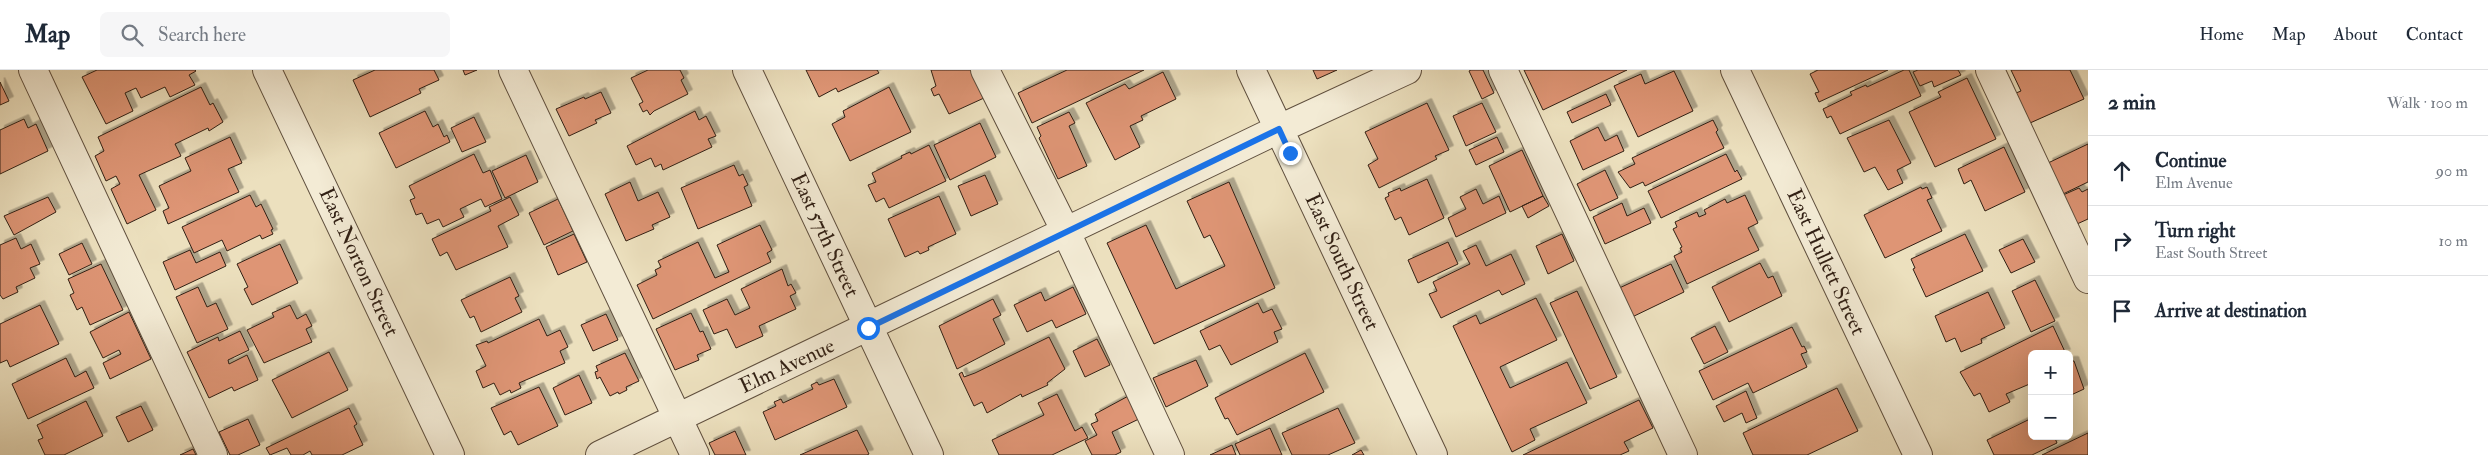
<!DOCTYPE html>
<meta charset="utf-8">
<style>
body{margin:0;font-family:"IM FELL Double Pica",serif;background:#f6f6f7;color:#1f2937}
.controls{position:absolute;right:15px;bottom:15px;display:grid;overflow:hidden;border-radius:8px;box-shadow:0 5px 20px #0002}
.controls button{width:45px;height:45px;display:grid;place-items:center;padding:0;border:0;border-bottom:1px solid #e0e1e3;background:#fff;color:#1f2937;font:25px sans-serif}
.stop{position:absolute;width:15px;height:15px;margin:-11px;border:4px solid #1a73e8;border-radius:50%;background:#fff}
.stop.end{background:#1a73e8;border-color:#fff;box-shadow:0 1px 5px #0008}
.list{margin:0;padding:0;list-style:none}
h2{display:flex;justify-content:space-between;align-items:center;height:65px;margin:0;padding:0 20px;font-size:21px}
h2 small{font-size:16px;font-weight:400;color:#747a83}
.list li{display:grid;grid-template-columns:32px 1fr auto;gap:15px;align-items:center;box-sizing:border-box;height:70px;padding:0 20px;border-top:1px solid #e0e1e3}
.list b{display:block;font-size:19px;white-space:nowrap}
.list p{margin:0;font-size:16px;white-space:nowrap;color:#747a83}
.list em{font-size:16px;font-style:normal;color:#747a83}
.icon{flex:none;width:28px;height:28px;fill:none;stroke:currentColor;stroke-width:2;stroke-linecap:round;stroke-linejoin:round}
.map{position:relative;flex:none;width:2088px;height:385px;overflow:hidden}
header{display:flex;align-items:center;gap:30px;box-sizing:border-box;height:70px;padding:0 25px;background:#fff;border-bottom:1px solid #e0e1e3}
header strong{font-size:24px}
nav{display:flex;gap:28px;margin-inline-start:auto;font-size:18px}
.search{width:350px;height:45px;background:#f6f6f7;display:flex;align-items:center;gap:12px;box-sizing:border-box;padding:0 18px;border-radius:8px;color:#747a83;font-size:19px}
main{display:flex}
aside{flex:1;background:#fff}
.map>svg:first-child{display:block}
.building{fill:#de9574;stroke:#301f14;filter:url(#shadow)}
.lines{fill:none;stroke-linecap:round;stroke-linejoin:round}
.minor-casing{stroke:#5f4f3e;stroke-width:30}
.minor{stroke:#f3ebd5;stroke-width:28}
.route{stroke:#1a73e8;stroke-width:6}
.labels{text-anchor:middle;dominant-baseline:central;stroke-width:4;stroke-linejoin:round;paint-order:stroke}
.street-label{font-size:21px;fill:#301f14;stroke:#f3ebd5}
</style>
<header>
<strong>Map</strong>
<div class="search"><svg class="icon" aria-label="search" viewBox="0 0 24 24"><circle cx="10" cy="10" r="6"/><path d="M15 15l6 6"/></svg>Search here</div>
<nav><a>Home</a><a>Map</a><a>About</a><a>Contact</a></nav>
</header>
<main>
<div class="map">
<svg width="2088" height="385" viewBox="0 0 2088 385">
<defs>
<filter id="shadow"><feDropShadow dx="4.5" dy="-4.5" stdDeviation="0" flood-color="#0004"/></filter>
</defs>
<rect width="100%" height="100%" fill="#ece0be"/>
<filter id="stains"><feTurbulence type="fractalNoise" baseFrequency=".004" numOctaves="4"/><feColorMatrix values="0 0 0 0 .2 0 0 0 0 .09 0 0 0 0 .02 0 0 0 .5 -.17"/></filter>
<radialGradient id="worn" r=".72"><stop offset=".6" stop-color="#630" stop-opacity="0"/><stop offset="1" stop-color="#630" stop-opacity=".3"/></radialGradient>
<path class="building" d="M97,0H195L196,1L189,5L195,15L170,27L165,17L141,28L136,18L125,23L133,41L106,54L82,7Z
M375,0H434L439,10L419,19L421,23L370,47L353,10Z
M463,0H477L465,5Z
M648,0H680L684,8L681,10L688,24L654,41L650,45L647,40L643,42L639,34L643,32L631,8Z
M806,0H877L879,3L838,22L836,18L819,27Z
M931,0H971L984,28L949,44L939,24L934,26L931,19L936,16Z
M1067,0H1144L1032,53L1018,23Z
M1313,0H1337L1317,9Z
M1471,0H1483L1494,23L1482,29L1469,1Z
M1524,0H1627L1543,40Z
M1818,0H1888L1819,32L1815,23L1819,22L1810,4Z
M1904,0H1909L1921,26L1840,64L1831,46L1827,48L1823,39L1852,25L1850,22L1866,15L1867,17Z
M1918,0H1958L1961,5L1934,17L1932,11L1920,16L1913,2Z
M2011,0H2070L2084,29L2030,53L2016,23L2021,21Z
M1674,1L1693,41L1638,67L1614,16L1641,4L1645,14Z
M1163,2L1176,29L1141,46L1143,50L1130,56L1140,77L1115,90L1086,33L1125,14L1129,19Z
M1967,8L1996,69L1935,97L1909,42L1941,27L1938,22Z
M0,12L9,31L0,35Z
M201,17L210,35L213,33L223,52L209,61L208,58L175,74L181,86L139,105L156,140L127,154L111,119L120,114L116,106L106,111L95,86L104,81L98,67Z
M889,17L911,62L850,91L832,54L845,47L843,41Z
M601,22L611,43L595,50L597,53L569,66L556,39L584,27L585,29Z
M1606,24L1611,35L1572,53L1567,42Z
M1427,33L1449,80L1435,86L1437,89L1379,118L1368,95L1378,89L1365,62Z
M1482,33L1496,62L1466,76L1453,46Z
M425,41L433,57L438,54L444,67L447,65L450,72L396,98L379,63Z
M695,41L699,50L706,46L716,66L708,69L712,77L663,100L661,94L655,97L651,88L636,95L627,76Z
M1069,42L1075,53L1069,56L1087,96L1058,109L1039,68L1041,66L1037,57Z
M474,47L486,72L462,82L451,58Z
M24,49L28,58L36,54L48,81L0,104V60Z
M1713,50L1718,60L1716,62L1724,78L1645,116L1643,112L1630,118L1618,102L1635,94L1632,88Z
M1889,50L1911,93L1897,100L1903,113L1888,120L1875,97L1864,102L1847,68Z
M980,53L996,87L950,110L934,75Z
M1598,57L1605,71L1617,65L1624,81L1583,100L1570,71Z
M230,67L242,93L228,99L239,122L168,154L163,141L169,138L159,116L191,101L185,88Z
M1497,67L1504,82L1476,95L1469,80Z
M2088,74V112L2063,124L2048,93Z
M929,75L946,111L889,138L884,128L876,132L868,115L876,112L872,103L902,88L901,86L910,82L911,84Z
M2004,77L2025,122L1985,141L1971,110L1964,114L1958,99Z
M1522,80L1543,126L1510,142L1489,96Z
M474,84L483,103L490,100L502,129L485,137L481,129L460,139L464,147L443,157L439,149L427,154L422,143L416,145L410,130L415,128L409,116Z
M1726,84L1735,102L1737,100L1742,109L1661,148L1648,121Z
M526,85L538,112L505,128L492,101Z
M734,95L739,106L743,104L748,115L744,117L752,136L698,159L681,118Z
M1605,100L1618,128L1590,141L1577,114Z
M985,105L998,134L971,146L958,116Z
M1427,109L1444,148L1409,165L1401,147L1395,150L1385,128L1389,126L1388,123L1400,118L1401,121Z
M630,112L638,131L658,122L670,147L652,155L654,159L626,171L605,124Z
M1229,112L1275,218L1154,274L1107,173L1146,155L1176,219L1225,196L1210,165L1204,168L1187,131Z
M1921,117L1922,119L1927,117L1932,128L1927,130L1942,161L1885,188L1864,145Z
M2079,118L2082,122L2088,119V149L2077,154L2063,125Z
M1476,119L1483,134L1499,126L1506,143L1456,167L1448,148L1466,139L1460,127Z
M250,125L256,137L261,134L273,159L271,160L273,164L262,169L260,165L227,181L222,170L194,183L182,157Z
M1745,125L1758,153L1748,158L1759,180L1687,214L1674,186L1682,182L1680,178L1682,177L1673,159L1677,157L1675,152L1697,142L1699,147L1706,144L1704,140L1725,129L1727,133Z
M939,126L956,164L928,177L929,180L920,184L918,181L905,187L888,149Z
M1543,126L1549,136L1528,148L1522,136Z
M48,127L56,142L14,165L4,146Z
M510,127L519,145L498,156L508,177L456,200L447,182L440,186L432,169L491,141L489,137Z
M558,129L573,161L544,175L529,143Z
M1622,133L1627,146L1644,138L1651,153L1605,174L1593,147Z
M760,155L772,180L767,183L771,192L653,249L637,215L657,205L655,200L661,197L658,191L698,172L715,208L729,202L717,175Z
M574,164L587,192L558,205L546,177Z
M1562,164L1574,191L1548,204L1536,176Z
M1965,164L1983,201L1926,227L1913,199L1915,198L1911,189Z
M16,168L21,179L31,174L40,194L30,198L35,208L16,217L18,222L3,229L0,225V175Z
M2023,169L2035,192L2011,203L1999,180Z
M1448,172L1458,194L1418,213L1408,190Z
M82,173L92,194L69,205L59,184Z
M280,174L298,213L252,235L244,219L248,217L237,194Z
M1476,175L1486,196L1511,184L1525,214L1502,225L1499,220L1441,248L1429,224L1437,221L1433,212L1470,194L1463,181Z
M190,180L196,193L220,182L226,196L175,220L163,192Z
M1760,193L1768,208L1773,206L1782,226L1729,252L1712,217Z
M101,194L123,240L90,255L82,237L77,240L70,225L74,223L68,209Z
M1671,194L1684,222L1628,249L1615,220Z
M782,199L788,216L791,214L796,223L790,226L796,239L759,256L763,266L736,278L727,259L714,264L703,240L727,229L735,245L750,238L741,219Z
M510,207L519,226L515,228L522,242L481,262L474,246L470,248L461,230Z
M2035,210L2055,251L2031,262L2012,221Z
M198,217L207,237L216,233L228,259L197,273L176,227Z
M1073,217L1086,244L1056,258L1052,250L1027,262L1014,235L1041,222L1045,231Z
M1577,221L1617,307L1590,319L1550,233Z
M1988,222L2005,258L1981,269L1982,273L1961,282L1955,268L1946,272L1935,246Z
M1536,228L1557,270L1500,297L1510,318L1567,292L1587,333L1530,359L1535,370L1512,382L1453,256L1476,245L1480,254Z
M993,229L1001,245L993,249L1005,274L957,299L939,256Z
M1258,233L1263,243L1272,239L1282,259L1274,262L1278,272L1231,295L1220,275L1209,280L1200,261Z
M40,235L59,274L10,297L7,290L0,293V254Z
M290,235L297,249L306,244L312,256L306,259L312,272L264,293L247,260L274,247L272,243Z
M129,242L151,289L110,309L103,293L121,284L119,280L103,288L90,262Z
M691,243L700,262L703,261L711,279L697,285L699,290L675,300L656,259Z
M606,244L618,270L593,281L581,255Z
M539,249L547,266L560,260L568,277L560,281L565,293L519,313L521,318L511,323L510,320L500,325L494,313L483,318L476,301L486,296L476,275L487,271L488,273Z
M1715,256L1728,282L1704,294L1691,268Z
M2053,256L2066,284H2032V313L2006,324L2010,332L1989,342L1980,323L1974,326L1960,302Z
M1792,257L1802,277L1804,276L1807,282L1801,284L1807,297L1753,323L1748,313L1713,330L1699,301Z
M240,261L249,280L228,290L229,294L247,285L258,310L234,321L232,317L209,328L187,282L218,267L219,271Z
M1049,267L1065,299L1047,313L1048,315L1022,327L1021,324L987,343L982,332L974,336L959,304L962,302L964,307L975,303Z
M1097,269L1110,295L1085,307L1073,281Z
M329,282L348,320L292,348L272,310Z
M625,283L639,311L626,317L627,320L619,324L618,322L610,326L600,307L597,309L595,302L598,301L596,296Z
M1305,283L1324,322L1237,365L1228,348L1225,349L1215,328Z
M66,288L75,307L86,301L94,318L28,349L12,314Z
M1196,290L1208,316L1166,337L1153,308Z
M2069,291H2074L2084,319L2069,326Z
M579,305L592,333L565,345L553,318Z
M834,309L847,337L775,370L763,342L776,336L774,332L781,329L783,333L813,319L811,315L817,312L819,315Z
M539,317L558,356L518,375L511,361L504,365L491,338Z
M1837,318L1858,361L1807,385H1753L1743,363Z
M1746,321L1757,348L1746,353L1742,343L1724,352L1716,336Z
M1057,324L1075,361L1082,357L1088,368L1052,385H999L992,370L1044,345L1038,333Z
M1132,324L1143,347L1112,362L1121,382L1115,385H1092L1085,371L1097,365L1091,354L1098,351L1095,344Z
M1639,330L1653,358L1624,372L1629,381L1620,385H1523Z
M86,331L103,366L64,385H45L38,370L43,368L37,355Z
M141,336L153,360L128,372L116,347Z
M349,338L357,354L354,356L363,375L342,385H312L310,381L303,385H291L287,378L270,385L266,378Z
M1338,338L1355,373L1328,385H1292L1282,363Z
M2032,348V366H2054L2057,373L2032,385H1994L1987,370Z
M248,349L260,375L238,385H230L219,362Z
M1270,358L1282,385H1240L1235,374Z
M857,360L869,384L867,385H800Z
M735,361L746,385H715L709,373Z
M2088,363V385H2042Z
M1232,375L1236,385H1210Z
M193,379L196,385H180Z
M1361,380L1364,385H1352Z"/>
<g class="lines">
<defs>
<path id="minor" d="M33,0L213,385
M267,0L450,385
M513,0L695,385
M747,0L929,385
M985,0L1066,162L1170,385
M1251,0L1433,385
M1503,0L1683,385
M1735,0L1918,385
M1990,0L2088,209
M600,385L1279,59L1407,0"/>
</defs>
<use href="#minor" class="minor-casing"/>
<use href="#minor" class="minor"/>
</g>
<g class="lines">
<path class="route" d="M868,258L1279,59L1290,83"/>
</g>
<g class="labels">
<g class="street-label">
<text transform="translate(825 165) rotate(65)">East 57th Street</text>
<text transform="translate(359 192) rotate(65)">East Norton Street</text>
<text transform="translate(1342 192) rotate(65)">East South Street</text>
<text transform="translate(1826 192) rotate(65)">East Hullett Street</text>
<text transform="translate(787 296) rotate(-25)">Elm Avenue</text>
</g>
</g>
<rect width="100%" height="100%" filter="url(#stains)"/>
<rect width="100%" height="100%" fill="url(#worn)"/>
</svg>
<div class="controls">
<button>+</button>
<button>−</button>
</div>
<div class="stop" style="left:868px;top:258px"></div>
<div class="stop end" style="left:1290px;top:83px"></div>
</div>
<aside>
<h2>2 min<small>Walk · 100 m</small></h2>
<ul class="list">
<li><svg class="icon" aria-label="ahead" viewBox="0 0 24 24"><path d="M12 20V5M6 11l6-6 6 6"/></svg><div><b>Continue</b><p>Elm Avenue</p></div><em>90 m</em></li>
<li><svg class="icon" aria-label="right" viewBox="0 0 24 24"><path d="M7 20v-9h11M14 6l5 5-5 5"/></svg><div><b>Turn right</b><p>East South Street</p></div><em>10 m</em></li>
<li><svg class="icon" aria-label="arrive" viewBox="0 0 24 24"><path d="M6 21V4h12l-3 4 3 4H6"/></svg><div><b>Arrive at destination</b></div></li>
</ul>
</aside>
</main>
